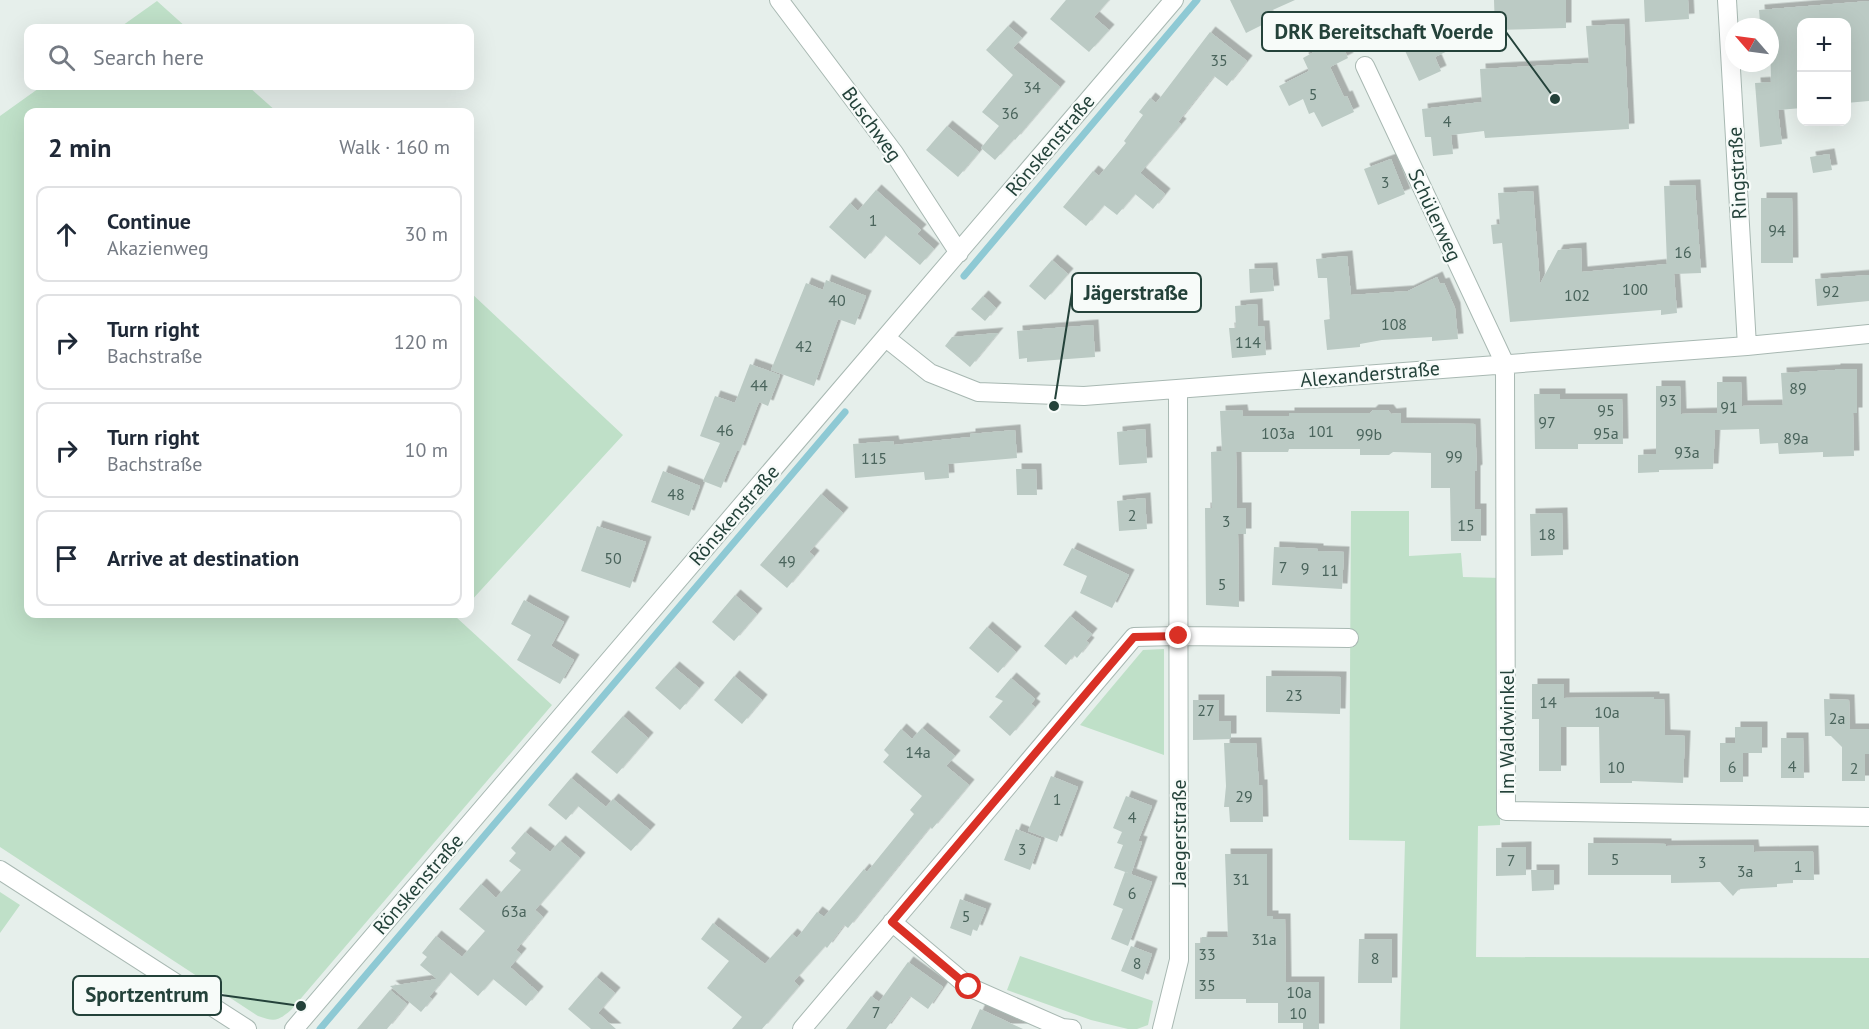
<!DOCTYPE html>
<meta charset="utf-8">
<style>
body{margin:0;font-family:"PT Sans",sans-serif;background:#f6f6f7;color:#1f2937}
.controls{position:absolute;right:18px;top:18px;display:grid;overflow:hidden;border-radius:12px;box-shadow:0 6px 24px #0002}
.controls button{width:54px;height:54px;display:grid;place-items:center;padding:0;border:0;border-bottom:2px solid #e0e1e3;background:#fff;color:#1f2937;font:30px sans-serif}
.compass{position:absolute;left:1725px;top:18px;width:54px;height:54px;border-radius:50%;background:#fff;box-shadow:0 6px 24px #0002;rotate:298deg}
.stop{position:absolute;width:18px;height:18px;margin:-14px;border:4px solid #d93025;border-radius:50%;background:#fff}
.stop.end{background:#d93025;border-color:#fff;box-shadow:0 2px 6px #0008}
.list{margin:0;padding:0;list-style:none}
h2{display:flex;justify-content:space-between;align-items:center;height:78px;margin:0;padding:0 24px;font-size:26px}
h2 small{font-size:20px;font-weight:400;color:#747a83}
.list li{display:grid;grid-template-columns:39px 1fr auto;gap:18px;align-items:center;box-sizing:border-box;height:96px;margin:0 12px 12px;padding:0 12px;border:2px solid #e0e1e3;border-radius:12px}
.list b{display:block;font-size:22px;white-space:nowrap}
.list p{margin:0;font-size:20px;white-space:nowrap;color:#747a83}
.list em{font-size:20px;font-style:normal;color:#747a83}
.icon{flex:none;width:33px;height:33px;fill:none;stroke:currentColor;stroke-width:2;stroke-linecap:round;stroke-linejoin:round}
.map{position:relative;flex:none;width:1869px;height:1029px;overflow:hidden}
.search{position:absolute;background:#fff;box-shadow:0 6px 24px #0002;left:24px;top:24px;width:450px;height:66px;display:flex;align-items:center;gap:15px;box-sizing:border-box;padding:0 21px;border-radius:12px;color:#747a83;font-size:22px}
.panel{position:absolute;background:#fff;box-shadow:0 6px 24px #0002;left:24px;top:108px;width:450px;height:510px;border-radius:12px}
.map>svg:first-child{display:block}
.green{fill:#bfe0c8}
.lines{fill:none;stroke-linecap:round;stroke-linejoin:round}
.stream{stroke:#8ec9d4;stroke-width:7}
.building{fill:#bbcac4;filter:url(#shadow)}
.minor-casing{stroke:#a8b8b2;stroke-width:20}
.minor{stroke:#fff;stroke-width:18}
.route{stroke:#d93025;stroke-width:8}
.labels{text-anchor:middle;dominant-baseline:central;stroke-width:4.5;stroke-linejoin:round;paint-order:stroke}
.number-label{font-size:16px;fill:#4a645c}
.street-label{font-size:20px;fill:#24423a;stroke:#f7fbf9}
.leader{fill:none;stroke:#24423a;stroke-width:2}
.callout-dot{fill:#24423a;stroke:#f7fbf9;stroke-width:2}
.callout{fill:#f7fbf9;stroke:#24423a;stroke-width:2}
.callout-label{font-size:21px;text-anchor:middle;font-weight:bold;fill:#24423a}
</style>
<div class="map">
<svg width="1869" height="1029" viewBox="0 0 1869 1029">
<defs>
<filter id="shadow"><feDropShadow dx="5.5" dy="-5.5" stdDeviation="0" flood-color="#0004"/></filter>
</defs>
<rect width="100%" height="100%" fill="#e6efeb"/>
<path class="green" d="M157,1L187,28H119Z
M42,86H248L277,112H28V614H459L456,617L552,705L291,1010C278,1021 275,1022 258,1016L0,847V116Z
M470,292L623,435L470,602Z
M1351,511H1409V556L1461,553L1463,577L1502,578L1500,825L1478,826L1476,957L1869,958V1029H1400L1405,841L1349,840Z
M1164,649V755L1080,725L1143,650Z
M0,892L20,905L0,933Z
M1020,956L1153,1001L1148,1025L1137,1029H1128L1091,1020L1007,990Z"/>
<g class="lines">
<path class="stream" d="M964,276L1197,0
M320,1029L845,412"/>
</g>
<path class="building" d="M1066,0H1109L1094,17L1109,30L1089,52L1050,19Z
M1230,0H1295L1266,13L1270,21L1246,33Z
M1494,0H1566V28L1495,30Z
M1644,0H1688L1689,19L1645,22Z
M1869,1V101L1846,103V22H1802V108L1778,110L1782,144L1760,147L1755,83L1771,82L1770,27H1767L1766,22H1760L1759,10Z
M1624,24L1629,129L1485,138L1484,131L1451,135L1453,154L1433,156L1431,137H1425L1422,109L1482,102L1480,69L1589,63L1586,26Z
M1008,26L1022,38L1013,48L1060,87L1015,140L1014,139L995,160L981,148L999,126L982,112L1013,75L986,50Z
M1449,28L1458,46L1435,57L1441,71L1419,81L1401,42L1423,32L1426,39Z
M1210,32L1247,61L1227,86L1214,76L1178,122L1181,124L1140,173L1165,194L1153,209L1135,194L1117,215L1104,205L1086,226L1063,207L1093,171L1099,176L1126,143L1124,141L1143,115L1139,112L1150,98L1156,103Z
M1339,38L1348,58L1330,67L1344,97L1347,96L1354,112L1322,127L1314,112L1309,114L1303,99L1289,106L1279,86L1309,71L1303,58Z
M947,126L979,152L958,177L926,150Z
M1829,154L1832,170L1813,173L1810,157Z
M1391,159L1405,194L1378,205L1364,169Z
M1695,185L1701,273L1674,274L1677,313L1661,315V310L1510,322L1502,243L1493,244L1491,225L1500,224L1498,193L1533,191L1540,284L1558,250L1581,248L1582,272L1667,264L1664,186Z
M876,190L921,230L917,234L934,249L920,265L885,235L865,259L829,227L850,203L858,211Z
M1761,198H1792L1793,263H1761Z
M1347,256L1351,295L1408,291L1437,277L1440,284L1444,283L1455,308L1458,339L1432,341V337L1382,340L1360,344V347L1327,350L1324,320L1330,319L1327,278H1318L1316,259Z
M1052,260L1068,274L1045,300L1029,286Z
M1272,268L1274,291L1250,293L1249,269Z
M1869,275V301L1817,306L1815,279Z
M826,280L866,296L855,325L838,319L814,386L771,370L806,283L823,290Z
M983,296L996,308L985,321L971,309Z
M1257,304L1258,326H1264L1266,355L1232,358L1229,328H1236L1235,306Z
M1093,325L1095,357L1027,362V358L1019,359L1017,331Z
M998,333L970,367L945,346L952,337Z
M750,364L780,375L768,406L759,402L740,451L737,450L721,488L703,481L720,443L700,436L715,396L735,403Z
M1835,369H1857V413H1853L1854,456L1823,457V452L1779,454L1778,443L1760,444L1759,429L1715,430L1713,469L1659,470V472L1638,473V455L1656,454V386H1680L1681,414L1717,413V382H1741L1742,406L1783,405L1781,373L1835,370Z
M1534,394H1560V399H1622L1623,444H1578V449H1535Z
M1242,410L1243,416H1289V413H1370L1373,410H1388L1391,414L1401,413V423L1475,424L1477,470L1475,471V509H1481V541H1451L1450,488H1431V453L1393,452L1389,455H1360V449H1289L1288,452H1236L1237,508H1246V534H1238L1239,607L1206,605L1205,508H1212L1211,452L1222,451L1220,411Z
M1145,429L1147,463L1119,465L1117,432Z
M1015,430L1017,458L948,464L949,478L925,480L924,472L855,478L853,444L893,441L894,445L970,437V434Z
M1016,469H1036L1037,495H1017Z
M663,471L700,486L689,516L651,502Z
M821,494L843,513L809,552L814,556L787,588L760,565Z
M1145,498L1147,529L1119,531L1117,501Z
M1562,513L1563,555L1531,556L1530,514Z
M597,526L646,542L630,588L581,571Z
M1274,547L1318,549V551L1344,552L1342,589L1272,585Z
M1072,548L1129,575L1112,608L1080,593L1087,576L1063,565Z
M735,595L757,614L734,641L712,622Z
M524,600L564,622L551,646L574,660L560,684L517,660L531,635L511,624Z
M1070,616L1092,634L1086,641L1089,643L1077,658L1074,655L1066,665L1044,646Z
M987,627L1016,652L998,673L969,648Z
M674,667L699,688L680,710L655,688Z
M734,676L762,700L742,724L714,700Z
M1266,676L1341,677L1340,714L1266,712Z
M1011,678L1035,699L1031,704L1035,707L1010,736L989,717L1003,701L995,697Z
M1532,684H1564V698L1654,697V699H1664L1665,735L1685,736L1683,783L1632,781V783H1600L1599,727H1561V771H1539V719H1532Z
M1824,699L1849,700L1850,729H1869V754H1865V781H1842V747L1831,736H1825Z
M1193,700H1219V721H1231V739L1193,740Z
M623,716L648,738L617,774L591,752Z
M1735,727H1762V753H1743V782H1720V743H1735Z
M922,728L955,756L946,766L969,785L932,829L930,827L848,928L844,925L827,948L825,946L794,981L799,986L762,1029H732L742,1017L707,988L729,961L701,939L713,923L765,964L792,934L797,938L817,912L824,917L864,869L867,872L914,814L910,810L922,796L883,762L889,755L884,750L901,729L912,739Z
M1781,738H1803L1804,778H1781Z
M1224,743H1256L1259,785H1262L1263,822H1230L1229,807H1224L1226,786Z
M1051,776L1078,787L1057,842L1028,831Z
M571,778L606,807L613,799L650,830L631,851L578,806L566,820L548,805Z
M1126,796L1152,806L1138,841L1142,842L1131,874L1114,868L1123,845L1117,843L1122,832L1113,828Z
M1016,829L1041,839L1030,870L1004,860Z
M525,832L550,852L560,841L580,858L535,910L543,917L516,950L521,954L510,967L538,992L526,1006L493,979L478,996L450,972L429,997L432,999L421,1012L390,986L437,979L420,965L427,957L422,953L436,936L462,957L485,931L459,909L481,884L496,898L521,870L509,861L516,853L511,848Z
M1588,843L1666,844V846L1753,845L1754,852L1813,851L1814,880H1793V883L1777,884V887L1739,889L1733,896L1720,882L1671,883V875H1588Z
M1526,847V875L1496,876V848Z
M1225,854H1267V916H1273V919H1285L1286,982H1319V1029H1303V1023H1278V1003H1246V999H1195V943H1201L1202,937H1228Z
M1531,870H1554V890L1532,891Z
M1125,872L1152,882L1128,946L1111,939L1123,909L1113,905Z
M960,899L986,909L977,931L973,929L971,936L950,928Z
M1359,939H1392V983H1358Z
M1131,946L1152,954L1143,980L1121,971Z
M908,962L943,987L928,1009L910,996L886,1029H846L871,996L879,1002Z
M596,977L615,993L598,1013L616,1029H591L568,1009Z
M390,990L407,1004L387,1029H357Z
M980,1009L1023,1029H971Z"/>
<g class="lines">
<defs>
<path id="minor" d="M779,0L894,153L959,253
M1727,0L1747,346
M1365,66L1505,364L1506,811L1869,817
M886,338L930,373L978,392L1084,396L1747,346L1869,334
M0,870L247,1029
M892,922L969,987L1062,1028L1072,1029
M294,1029L1174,0
M802,1029L1134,637L1178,636L1349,638
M1162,1029L1179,960L1178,390"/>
</defs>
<use href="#minor" class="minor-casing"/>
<use href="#minor" class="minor"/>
</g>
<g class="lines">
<path class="route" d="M969,987L892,922L1134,637L1179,636"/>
</g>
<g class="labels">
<g class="number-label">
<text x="1219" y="60">35</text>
<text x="1032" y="87">34</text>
<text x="1313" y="94">5</text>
<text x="1010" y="113">36</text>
<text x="1447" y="121">4</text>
<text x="1385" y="182">3</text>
<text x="873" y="220">1</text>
<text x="1777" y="230">94</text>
<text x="1683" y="252">16</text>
<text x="1635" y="289">100</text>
<text x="1831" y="291">92</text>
<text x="1577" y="295">102</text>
<text x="837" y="300">40</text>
<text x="1394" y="324">108</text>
<text x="1248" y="342">114</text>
<text x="804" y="346">42</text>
<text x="759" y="385">44</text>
<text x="1798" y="388">89</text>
<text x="1668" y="400">93</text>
<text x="1729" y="407">91</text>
<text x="1606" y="410">95</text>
<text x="1547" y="422">97</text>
<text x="725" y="430">46</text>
<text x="1321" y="431">101</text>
<text x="1278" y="433">103a</text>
<text x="1606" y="433">95a</text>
<text x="1369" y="434">99b</text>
<text x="1796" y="438">89a</text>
<text x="1687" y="452">93a</text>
<text x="1454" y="456">99</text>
<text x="874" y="458">115</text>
<text x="676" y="494">48</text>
<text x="1132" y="515">2</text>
<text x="1226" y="521">3</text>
<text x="1466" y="525">15</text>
<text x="1547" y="534">18</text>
<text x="613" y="558">50</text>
<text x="787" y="561">49</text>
<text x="1283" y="567">7</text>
<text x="1305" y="568">9</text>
<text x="1330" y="570">11</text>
<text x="1222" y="584">5</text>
<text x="1294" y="695">23</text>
<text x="1548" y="702">14</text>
<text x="1206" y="710">27</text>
<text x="1607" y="712">10a</text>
<text x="1837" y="718">2a</text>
<text x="918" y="752">14a</text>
<text x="1792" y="766">4</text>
<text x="1616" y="767">10</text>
<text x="1732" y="767">6</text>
<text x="1854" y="768">2</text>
<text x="1244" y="796">29</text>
<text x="1057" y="799">1</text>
<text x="1132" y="817">4</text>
<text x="1022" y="849">3</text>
<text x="1615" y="859">5</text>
<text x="1511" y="860">7</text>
<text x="1702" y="862">3</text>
<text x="1798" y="866">1</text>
<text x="1745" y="871">3a</text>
<text x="1241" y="879">31</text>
<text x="1132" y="893">6</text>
<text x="514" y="911">63a</text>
<text x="966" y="916">5</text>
<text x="1264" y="939">31a</text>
<text x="1207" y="954">33</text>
<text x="1375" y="958">8</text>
<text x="1137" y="963">8</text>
<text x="1207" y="985">35</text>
<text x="1299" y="992">10a</text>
<text x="876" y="1012">7</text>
<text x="1298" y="1013">10</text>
</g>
<g class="street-label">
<text transform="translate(872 124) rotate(54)">Buschweg</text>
<text transform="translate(1050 145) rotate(-50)">Rönskenstraße</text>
<text transform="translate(1737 173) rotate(-93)">Ringstraße</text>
<text transform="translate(1435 215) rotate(65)">Schülerweg</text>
<text transform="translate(1370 374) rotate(-5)">Alexanderstraße</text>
<text transform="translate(734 515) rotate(-49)">Rönskenstraße</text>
<text transform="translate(1507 732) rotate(-90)">Im Waldwinkel</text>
<text transform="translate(1179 833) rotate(-90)">Jaegerstraße</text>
<text transform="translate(418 884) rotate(-49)">Rönskenstraße</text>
</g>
</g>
<path class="leader" d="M1555 99L1506 32M1054 406L1072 292M301 1006L221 995"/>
<g class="callout-dot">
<circle cx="1555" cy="99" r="6"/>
<circle cx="1054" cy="406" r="6"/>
<circle cx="301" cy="1006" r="6"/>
</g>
<g class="callout">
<rect x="1262" y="12" width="244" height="39" rx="6"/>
<rect x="1072" y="273" width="129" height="39" rx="6"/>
<rect x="73" y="976" width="148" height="39" rx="6"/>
</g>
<g class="callout-label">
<text x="1384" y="39">DRK Bereitschaft Voerde</text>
<text x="1136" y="300">Jägerstraße</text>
<text x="147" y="1002">Sportzentrum</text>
</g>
</svg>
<div class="controls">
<button>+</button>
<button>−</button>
</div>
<svg class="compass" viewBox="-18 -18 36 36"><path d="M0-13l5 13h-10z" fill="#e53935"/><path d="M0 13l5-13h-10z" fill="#747a83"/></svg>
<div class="stop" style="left:969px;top:987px"></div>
<div class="stop end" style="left:1179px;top:636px"></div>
<div class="search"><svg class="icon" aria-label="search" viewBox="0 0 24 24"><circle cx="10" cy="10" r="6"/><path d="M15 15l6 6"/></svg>Search here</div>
<section class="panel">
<h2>2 min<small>Walk · 160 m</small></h2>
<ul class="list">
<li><svg class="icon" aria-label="ahead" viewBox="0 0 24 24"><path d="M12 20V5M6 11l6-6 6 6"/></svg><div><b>Continue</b><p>Akazienweg</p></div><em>30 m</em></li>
<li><svg class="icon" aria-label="right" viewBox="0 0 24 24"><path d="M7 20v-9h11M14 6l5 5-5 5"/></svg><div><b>Turn right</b><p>Bachstraße</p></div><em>120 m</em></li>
<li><svg class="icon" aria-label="right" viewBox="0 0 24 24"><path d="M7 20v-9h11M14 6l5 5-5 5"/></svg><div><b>Turn right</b><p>Bachstraße</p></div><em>10 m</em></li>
<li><svg class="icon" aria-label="arrive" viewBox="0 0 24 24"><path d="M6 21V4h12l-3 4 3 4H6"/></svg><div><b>Arrive at destination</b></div></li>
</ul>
</section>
</div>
